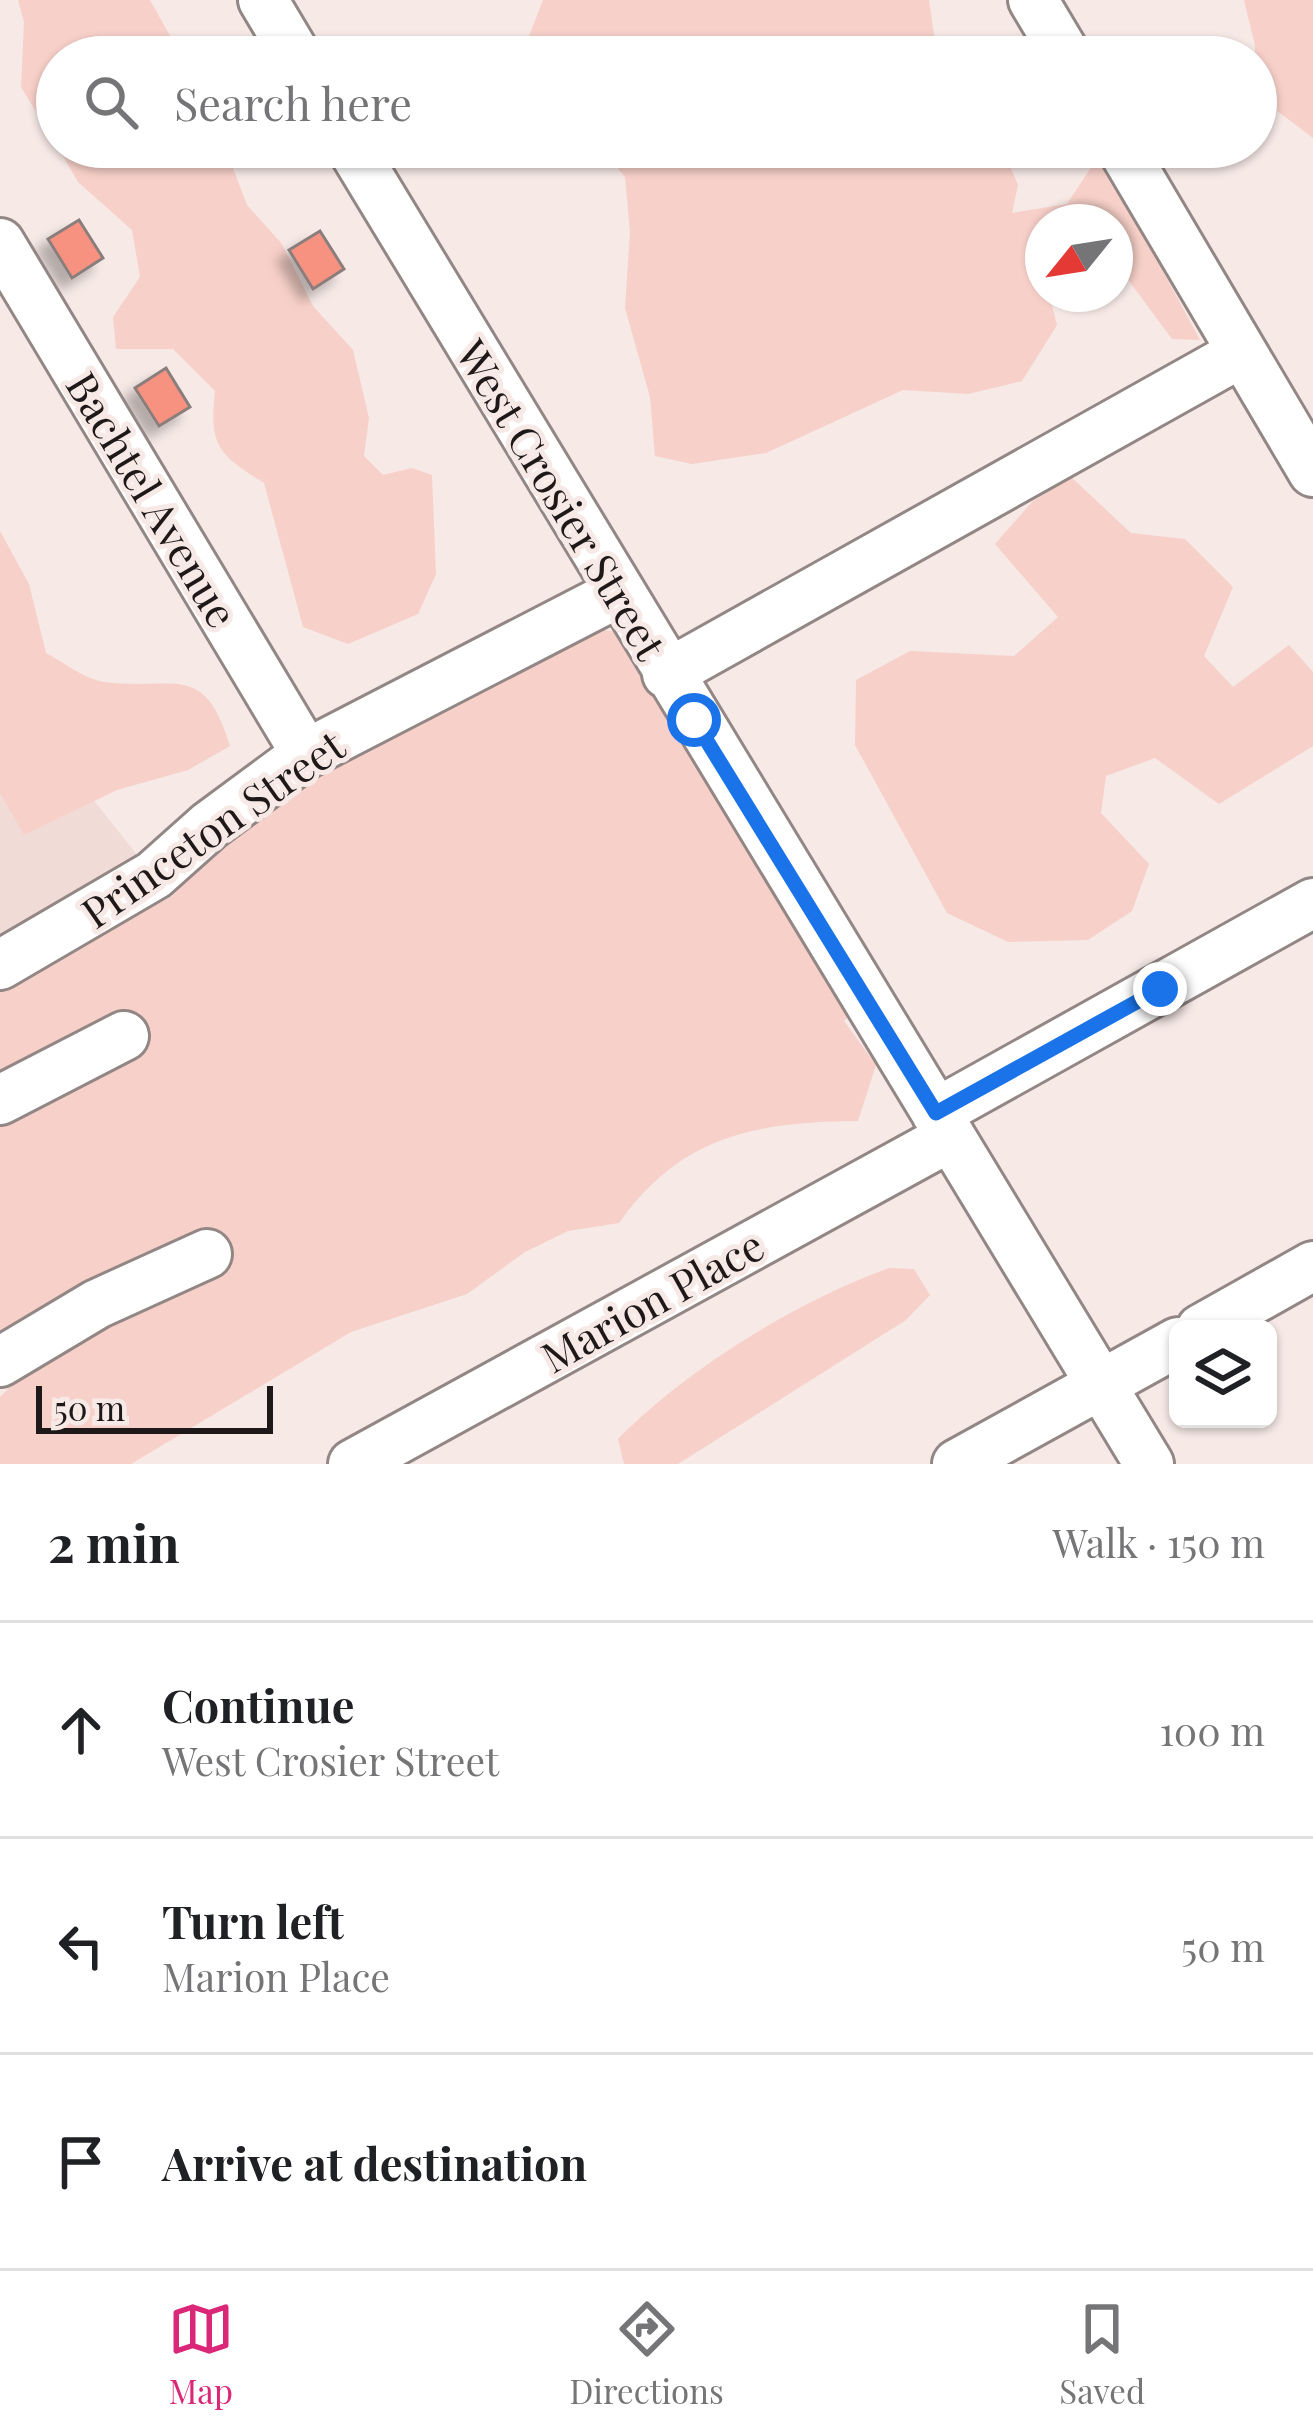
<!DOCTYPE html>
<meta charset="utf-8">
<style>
body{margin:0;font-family:"Playfair Display",serif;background:#f2f2f2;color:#202124}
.controls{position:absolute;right:36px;bottom:36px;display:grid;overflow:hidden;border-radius:18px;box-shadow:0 3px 9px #0004}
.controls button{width:108px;height:108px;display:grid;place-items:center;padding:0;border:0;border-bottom:3px solid #e0e0e0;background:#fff;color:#202124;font:60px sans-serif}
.compass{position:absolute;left:1025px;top:204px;width:108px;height:108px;border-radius:50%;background:#fff;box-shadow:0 3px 9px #0004;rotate:240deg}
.scale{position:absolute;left:36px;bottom:30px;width:237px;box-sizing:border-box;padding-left:12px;border:6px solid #1e1918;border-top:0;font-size:33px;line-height:42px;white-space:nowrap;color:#1e1918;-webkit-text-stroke:9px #f6e9e6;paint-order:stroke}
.stop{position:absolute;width:36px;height:36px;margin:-27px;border:9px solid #1a73e8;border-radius:50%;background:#fff}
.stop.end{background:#1a73e8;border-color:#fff;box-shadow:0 3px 12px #0008}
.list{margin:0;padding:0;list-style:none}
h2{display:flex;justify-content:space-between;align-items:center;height:156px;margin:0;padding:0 48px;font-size:51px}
h2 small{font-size:39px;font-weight:400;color:#757577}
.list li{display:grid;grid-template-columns:78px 1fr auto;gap:36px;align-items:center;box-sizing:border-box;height:216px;padding:0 48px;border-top:3px solid #e0e0e0}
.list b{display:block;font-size:45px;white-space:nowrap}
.list p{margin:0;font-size:39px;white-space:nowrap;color:#757577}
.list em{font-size:39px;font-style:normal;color:#757577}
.icon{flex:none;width:66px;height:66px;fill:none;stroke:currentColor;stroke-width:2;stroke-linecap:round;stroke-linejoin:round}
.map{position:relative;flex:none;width:1313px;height:1464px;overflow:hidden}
.search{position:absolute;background:#fff;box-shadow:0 3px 9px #0004;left:36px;right:36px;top:36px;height:132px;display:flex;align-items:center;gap:30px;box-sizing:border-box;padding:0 42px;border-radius:66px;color:#757577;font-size:45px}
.sheet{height:804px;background:#fff}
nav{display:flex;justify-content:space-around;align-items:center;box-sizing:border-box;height:168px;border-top:3px solid #e0e0e0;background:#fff;font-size:33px;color:#757577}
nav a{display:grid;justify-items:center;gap:6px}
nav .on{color:#db2777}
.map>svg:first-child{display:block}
.built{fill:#f1dbd7}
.green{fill:#f7d0c9}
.building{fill:#f79281;stroke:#8a7e7c;stroke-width:3;filter:url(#shadow)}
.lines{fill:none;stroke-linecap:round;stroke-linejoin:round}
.minor-casing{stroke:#928784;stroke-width:54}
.minor{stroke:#fff;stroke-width:48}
.route{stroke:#1a73e8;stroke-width:15}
.labels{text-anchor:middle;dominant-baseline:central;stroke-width:10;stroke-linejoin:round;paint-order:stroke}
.street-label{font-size:42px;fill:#1e1918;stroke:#f6e9e6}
</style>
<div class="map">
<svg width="1313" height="1464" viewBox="0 0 1313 1464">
<defs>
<filter id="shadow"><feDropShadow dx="-11" dy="11" stdDeviation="6" flood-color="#0004"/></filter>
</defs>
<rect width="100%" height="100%" fill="#f6e9e6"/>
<path class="built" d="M0,682L145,865L0,947Z"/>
<path class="green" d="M18,0H150L182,57H57V146L21,87L24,22Z
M543,0H929L937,57H521Z
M1244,0H1313V138L1256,95L1255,45Z
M58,147H225L247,205L282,244L313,306L353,350L369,418L364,456L383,475L412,468L432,475L436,574L418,614L348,644L303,627L264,483C218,454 209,446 215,391L173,349H116L113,317L140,277L132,230L78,182Z
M600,147H1002L1018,185L1012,213L1067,204L1100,154L1200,340L1172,339L1115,262V222H1043V294H1049L1057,325L1022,381L968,394L903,390L766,453L692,464L655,456L650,397L625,308L630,232L625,177Z
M1071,477L1131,533L1185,539L1233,587L1204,656L1233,687L1289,645L1313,672V746L1219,804L1155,758L1106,776L1101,813L1149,864L1132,911L1088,940L1008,942L947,913L855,745L856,680L910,651L1014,656L1058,617L995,544L1032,502Z
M0,531L29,584L46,653C63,662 86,680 105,682C175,691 204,660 230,746L188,770L117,790L24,835L0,793Z
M587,628L627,633L856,1008L844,1021L876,1065L858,1121C756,1122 681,1135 619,1223L568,1231L525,1252L467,1294L351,1332L131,1464H0V1397L39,1358L0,1331V983L171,897L256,811Z
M889,1268L914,1269L930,1295L906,1320L678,1464H624L618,1439C687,1369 797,1301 889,1268Z"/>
<path class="building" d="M79,220L103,258L72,278L48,239Z
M320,231L344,269L313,289L289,250Z
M166,368L190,407L159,426L135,388Z"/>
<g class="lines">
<defs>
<path id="minor" d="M263,0L297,57
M1033,0L1067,57
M351,147L1149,1464
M1121,147L1313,472
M0,243L306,754
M667,674L1241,353
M0,965L154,875L210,825L306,754L618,593
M0,1100L124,1036
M936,1113L1313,903
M1201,1329L1313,1266
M0,1362L97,1304L207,1254
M353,1464L950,1137
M957,1464L1178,1342"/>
</defs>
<use href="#minor" class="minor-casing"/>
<use href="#minor" class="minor"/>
</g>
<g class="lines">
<path class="route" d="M694,720L936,1113L1160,989"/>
</g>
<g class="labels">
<g class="street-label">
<text transform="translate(153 499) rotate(59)">Bachtel Avenue</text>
<text transform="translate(562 499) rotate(59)">West Crosier Street</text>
<text transform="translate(212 828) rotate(-35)">Princeton Street</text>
<text transform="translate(652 1300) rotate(-29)">Marion Place</text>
</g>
</g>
</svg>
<div class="controls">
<button><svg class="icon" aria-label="layers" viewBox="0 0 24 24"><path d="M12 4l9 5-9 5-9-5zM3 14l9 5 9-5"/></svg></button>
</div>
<svg class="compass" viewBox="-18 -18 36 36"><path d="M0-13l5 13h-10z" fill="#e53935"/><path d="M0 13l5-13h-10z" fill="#757577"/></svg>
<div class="scale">50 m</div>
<div class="stop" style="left:694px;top:720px"></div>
<div class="stop end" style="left:1160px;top:989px"></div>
<div class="search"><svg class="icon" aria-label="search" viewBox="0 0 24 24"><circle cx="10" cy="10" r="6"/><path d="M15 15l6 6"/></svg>Search here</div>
</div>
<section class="sheet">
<h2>2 min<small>Walk · 150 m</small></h2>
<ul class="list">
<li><svg class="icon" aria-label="ahead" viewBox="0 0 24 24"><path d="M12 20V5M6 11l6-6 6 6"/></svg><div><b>Continue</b><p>West Crosier Street</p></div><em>100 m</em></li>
<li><svg class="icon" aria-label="left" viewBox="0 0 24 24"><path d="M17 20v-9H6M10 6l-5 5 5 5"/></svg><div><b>Turn left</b><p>Marion Place</p></div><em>50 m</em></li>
<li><svg class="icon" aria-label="arrive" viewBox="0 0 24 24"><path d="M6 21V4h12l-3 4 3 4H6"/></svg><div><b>Arrive at destination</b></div></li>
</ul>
</section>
<nav>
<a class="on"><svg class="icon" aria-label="map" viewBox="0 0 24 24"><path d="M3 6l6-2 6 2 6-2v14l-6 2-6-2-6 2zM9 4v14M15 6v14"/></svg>Map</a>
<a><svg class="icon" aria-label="directions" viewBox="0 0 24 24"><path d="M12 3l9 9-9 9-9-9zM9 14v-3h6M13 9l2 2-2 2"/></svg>Directions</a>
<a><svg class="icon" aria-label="saved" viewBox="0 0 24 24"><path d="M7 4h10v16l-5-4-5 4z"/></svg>Saved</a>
</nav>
